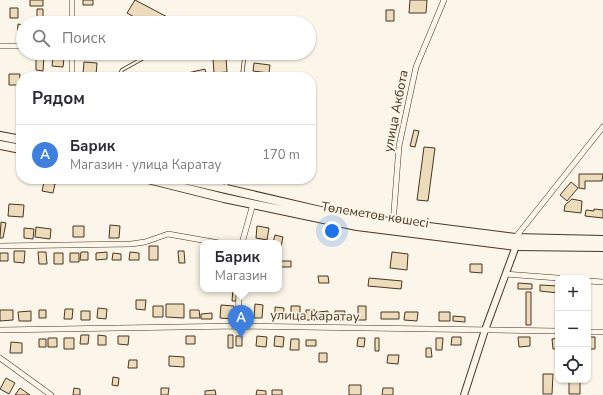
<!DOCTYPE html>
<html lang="ru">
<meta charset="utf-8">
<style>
body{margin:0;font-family:"Nunito Sans",sans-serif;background:#f2f2f3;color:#2b2b33}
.controls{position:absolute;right:12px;bottom:12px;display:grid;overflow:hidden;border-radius:8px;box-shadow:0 1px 3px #0004}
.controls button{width:36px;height:36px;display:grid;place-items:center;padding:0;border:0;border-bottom:1px solid #e1e1e2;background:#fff;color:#2b2b33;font:20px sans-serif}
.you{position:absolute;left:332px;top:231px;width:14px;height:14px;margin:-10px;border:3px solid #fff;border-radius:50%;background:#1a73e8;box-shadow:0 0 0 6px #1a73e833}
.badge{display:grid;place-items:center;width:26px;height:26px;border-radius:50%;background:#1a73e8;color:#fff;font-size:13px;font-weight:700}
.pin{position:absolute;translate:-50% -33px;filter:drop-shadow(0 1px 2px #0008)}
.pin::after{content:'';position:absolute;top:21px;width:14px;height:12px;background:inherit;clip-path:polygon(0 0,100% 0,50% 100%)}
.popup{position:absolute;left:200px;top:240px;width:82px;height:52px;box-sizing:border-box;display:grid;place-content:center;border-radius:8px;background:#fff;filter:drop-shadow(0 1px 3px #0005);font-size:13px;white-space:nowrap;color:#7c7c81}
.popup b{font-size:15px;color:#2b2b33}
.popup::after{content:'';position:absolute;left:50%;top:100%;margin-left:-8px;border:8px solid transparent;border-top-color:#fff}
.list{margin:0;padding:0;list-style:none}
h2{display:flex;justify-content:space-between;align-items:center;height:52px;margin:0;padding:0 16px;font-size:17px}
h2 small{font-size:13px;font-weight:400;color:#7c7c81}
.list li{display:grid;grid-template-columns:26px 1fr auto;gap:12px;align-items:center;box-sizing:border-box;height:60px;padding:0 16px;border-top:1px solid #e1e1e2}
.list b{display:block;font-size:15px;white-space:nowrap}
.list p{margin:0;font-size:13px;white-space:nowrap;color:#7c7c81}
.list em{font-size:13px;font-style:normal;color:#7c7c81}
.icon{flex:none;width:22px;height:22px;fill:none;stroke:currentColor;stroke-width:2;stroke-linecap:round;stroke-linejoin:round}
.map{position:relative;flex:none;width:603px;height:395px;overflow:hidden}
.search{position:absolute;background:#fff;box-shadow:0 1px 3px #0004;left:16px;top:16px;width:300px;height:44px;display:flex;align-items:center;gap:10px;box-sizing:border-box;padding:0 14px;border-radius:22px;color:#7c7c81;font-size:15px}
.panel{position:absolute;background:#fff;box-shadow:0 1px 3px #0004;left:16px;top:72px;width:300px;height:112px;border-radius:16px}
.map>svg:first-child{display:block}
.building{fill:#ecdcbc;stroke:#4a3520}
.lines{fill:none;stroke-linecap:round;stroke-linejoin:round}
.service-casing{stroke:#4a3520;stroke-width:4}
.minor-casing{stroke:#4a3520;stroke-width:6}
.tertiary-casing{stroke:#4a3520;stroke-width:8}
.primary-casing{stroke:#4a3520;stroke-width:10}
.service{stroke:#fbf6e9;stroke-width:2.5}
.minor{stroke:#fbf6e9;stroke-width:5}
.tertiary{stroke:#fbf6e9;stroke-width:6}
.primary{stroke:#fbf6e9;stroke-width:8}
.labels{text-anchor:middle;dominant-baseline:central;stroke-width:3;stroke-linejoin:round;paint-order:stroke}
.street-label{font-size:13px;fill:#4a3520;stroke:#fbf6e9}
</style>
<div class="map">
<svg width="603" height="395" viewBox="0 0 603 395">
<rect width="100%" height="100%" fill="#fbf6e9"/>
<path class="building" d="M30,0H43V6H30Z
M83,0H93V5H83Z
M135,0L173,20L171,23H145L127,13Z
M410,0H427L426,13H409Z
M10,8H18V18H10Z
M37,9H43V23H37Z
M386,10H394V21H386Z
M18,24L23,25L22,39H17Z
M36,55H44L43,71L36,70Z
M53,57L64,58L63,67L52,66Z
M226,58L227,72L214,73L213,59Z
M84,62L97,63L96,75L83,74Z
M254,63L270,65L269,73L253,71Z
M205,69L207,77H170Z
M9,74H20L19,85H9Z
M414,130L419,131L415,147L410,146Z
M424,147L435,148L428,201L417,200Z
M579,174H603L602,181H585V189L579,188Z
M44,182L55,184L53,193L42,191Z
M571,182L578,188L567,201L560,195Z
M572,199L582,201L581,213L564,211L565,205Z
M9,204L24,205L23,217L8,216Z
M594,209L603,210V218L585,216L586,210L594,211Z
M1,222L6,223L3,238H0Z
M110,225L120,226L119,238H109Z
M73,226H84V237H73Z
M257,226L269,228L267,240L256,238Z
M36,227L51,229L50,239L35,237Z
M24,228L34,229L33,239L24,238Z
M275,235L283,237L281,247L279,243H273Z
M149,246H158V260H149Z
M14,251H25L24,263L14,262Z
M178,251H184L185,263H179Z
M38,252H46L47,264H39Z
M81,252H88V260H80Z
M107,252V259L96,260V253Z
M130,252L139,253V260H129Z
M392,252L408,254L407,270L390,268Z
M0,253H8V261H0Z
M54,253H63V264H54Z
M70,253H79V262H70Z
M113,253L121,254V260H112Z
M280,261H291V267H279Z
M470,264H482V273L470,272Z
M318,276H328L329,283H319Z
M369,278L402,281L401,289L368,286Z
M518,283L532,284V289H518Z
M540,285L558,286V293L540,291Z
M233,289H237L236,301H232Z
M526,292H531V325H526Z
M136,300H146L145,310L136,309Z
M166,304H184V318L166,317Z
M255,304L263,305L262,318H254Z
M221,305L234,306L233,319L220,318Z
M153,306H163V317H153Z
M291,306H300V320H291Z
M358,306H366V320H358Z
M275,307L284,308L283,319H275Z
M98,308L107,309L106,319L97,318Z
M65,309H73L72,319H64Z
M0,310H13V320L0,321Z
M39,310H46V318H39Z
M190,310H199L200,318H190Z
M306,310H315V320H306Z
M31,311V321H19L18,312Z
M81,311H90V320H81Z
M328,311V320H318V312Z
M335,311H345L344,321L334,320Z
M381,312H399V319H381Z
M405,312H418L417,321L404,320Z
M439,312H450V321H439Z
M212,313V319H201V314Z
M453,316L465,317V322L453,321Z
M81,335H89L88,344H80Z
M98,335L106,336V345H98Z
M228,335H233V348H228Z
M118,336H129L128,345L118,344Z
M186,336H195V344H186Z
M236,336H242V346H236Z
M257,336L267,337L266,347L256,346Z
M275,336L284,337L283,347L274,346Z
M452,337H461V345H451Z
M518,337H530V346L519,347Z
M588,337H595V349H588Z
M48,338H57V347H48Z
M64,338H74V349H64Z
M358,338H365L364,347L357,346Z
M375,338H379V351H375Z
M436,338H443L442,350H436Z
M558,338V349H553L552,339Z
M39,339H46V347H39Z
M291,339H299V350H290Z
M306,340H316V346H306Z
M11,342L22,343V353H10Z
M426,348H431L432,357H426Z
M319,353H327V362H319Z
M388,355H399L398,364L387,363Z
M169,356L184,357V367L169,366Z
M129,360H137V368H128Z
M543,374H553L552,394H543Z
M113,377L119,378L118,386L112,385Z
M6,378L15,383L9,394L0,389Z
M569,381H580V394H569Z
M349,385H361V395H349Z
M20,388L30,395H15Z
M74,388L80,389V395H73Z
M161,388H169L168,395H161Z
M383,388H393V395H382Z
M215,390L216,395H205V391Z
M257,390L266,391V395H256Z
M272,390H282V395H272Z"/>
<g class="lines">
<defs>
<path id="service" d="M118,77L122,70L149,55
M242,77L244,59
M226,187L227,179"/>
<path id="minor" d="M72,23V0
M0,46H23
M72,77V53
M393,224L399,146L416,67L444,0
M515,238L603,127
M242,243L253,204
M0,246L131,244L145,242L168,234L219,243
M506,274L558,278
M588,281L603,282
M238,326L239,289
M0,330L238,326L558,331
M588,332H603
M0,358L51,395"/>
<path id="tertiary" d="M464,395L485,330L516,246"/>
<path id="primary" d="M0,136L21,140
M0,145L21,149
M148,179L224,198L357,226L516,246L603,247
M183,179L325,212L358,218L515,238L603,240"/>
</defs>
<use href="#service" class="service-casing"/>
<use href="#minor" class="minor-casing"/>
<use href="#tertiary" class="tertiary-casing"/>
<use href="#primary" class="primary-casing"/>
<use href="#service" class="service"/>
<use href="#minor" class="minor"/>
<use href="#tertiary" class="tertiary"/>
<use href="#primary" class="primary"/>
</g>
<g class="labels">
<g class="street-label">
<text transform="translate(396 111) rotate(-79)">улица Акбота</text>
<text transform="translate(375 215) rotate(9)">Төлеметов көшесі</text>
<text transform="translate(315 316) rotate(1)">улица Каратау</text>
</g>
</g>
</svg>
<div class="controls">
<button>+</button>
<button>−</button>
<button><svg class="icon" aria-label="locate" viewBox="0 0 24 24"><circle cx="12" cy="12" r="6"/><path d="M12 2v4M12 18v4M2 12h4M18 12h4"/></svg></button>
</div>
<div class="you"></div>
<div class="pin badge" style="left:241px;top:338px;background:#3f7fe0">A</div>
<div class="popup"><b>Барик</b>Магазин</div>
<div class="search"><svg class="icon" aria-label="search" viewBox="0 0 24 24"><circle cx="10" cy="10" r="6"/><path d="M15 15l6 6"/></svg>Поиск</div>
<section class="panel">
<h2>Рядом<small></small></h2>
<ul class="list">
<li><span class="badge" style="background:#3f7fe0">A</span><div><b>Барик</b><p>Магазин · улица Каратау</p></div><em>170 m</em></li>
</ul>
</section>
</div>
